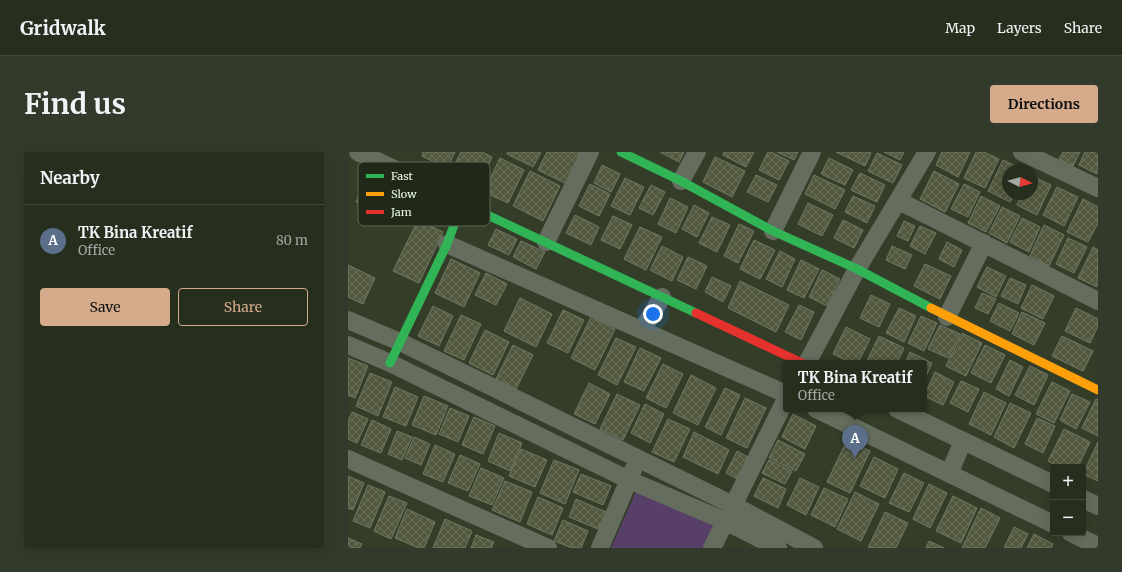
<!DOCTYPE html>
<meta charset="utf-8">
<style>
body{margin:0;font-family:Merriweather,serif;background:#323a2b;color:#f1f3f6}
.controls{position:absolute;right:12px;bottom:12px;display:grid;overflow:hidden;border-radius:4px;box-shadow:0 4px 16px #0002}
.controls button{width:36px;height:36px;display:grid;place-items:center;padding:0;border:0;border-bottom:1px solid #424a3c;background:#262e1e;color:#f1f3f6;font:20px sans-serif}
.compass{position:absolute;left:654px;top:12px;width:36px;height:36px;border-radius:50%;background:#262e1e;box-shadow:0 4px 16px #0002;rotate:96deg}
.you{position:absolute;left:305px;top:162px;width:14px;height:14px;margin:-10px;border:3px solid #fff;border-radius:50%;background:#1a73e8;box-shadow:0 0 0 6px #1a73e833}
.badge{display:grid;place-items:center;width:26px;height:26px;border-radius:50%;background:#d6ab8b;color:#fff;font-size:13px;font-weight:700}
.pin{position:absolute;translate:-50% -33px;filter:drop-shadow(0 1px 2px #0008)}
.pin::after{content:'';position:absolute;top:21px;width:14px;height:12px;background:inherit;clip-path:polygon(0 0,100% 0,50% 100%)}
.popup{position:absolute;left:435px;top:208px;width:144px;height:52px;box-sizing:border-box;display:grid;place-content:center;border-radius:4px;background:#262e1e;filter:drop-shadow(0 1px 3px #0005);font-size:13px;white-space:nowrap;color:#a4a8a4}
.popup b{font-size:15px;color:#f1f3f6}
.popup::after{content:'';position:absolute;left:50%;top:100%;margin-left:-8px;border:8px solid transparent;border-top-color:#262e1e}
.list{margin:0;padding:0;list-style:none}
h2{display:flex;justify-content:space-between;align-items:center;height:52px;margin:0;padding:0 16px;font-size:17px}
h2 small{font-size:13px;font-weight:400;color:#a4a8a4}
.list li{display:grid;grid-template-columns:26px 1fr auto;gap:12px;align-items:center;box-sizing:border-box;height:72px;padding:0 16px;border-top:1px solid #424a3c}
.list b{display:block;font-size:15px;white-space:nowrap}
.list p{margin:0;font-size:13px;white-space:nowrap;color:#a4a8a4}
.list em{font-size:13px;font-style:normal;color:#a4a8a4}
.actions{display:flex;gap:8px;padding:12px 16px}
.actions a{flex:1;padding:9px 0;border:1px solid #d6ab8b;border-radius:4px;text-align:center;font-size:14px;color:#d6ab8b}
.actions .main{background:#d6ab8b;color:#111}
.map{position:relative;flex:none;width:750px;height:396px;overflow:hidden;border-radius:4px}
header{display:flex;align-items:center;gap:24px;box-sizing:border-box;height:56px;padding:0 20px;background:#262e1e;border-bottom:1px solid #424a3c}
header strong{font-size:19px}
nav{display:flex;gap:22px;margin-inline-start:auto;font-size:14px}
.intro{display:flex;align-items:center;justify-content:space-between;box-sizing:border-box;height:96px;padding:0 24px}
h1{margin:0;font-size:28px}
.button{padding:10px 18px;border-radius:4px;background:#d6ab8b;color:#111;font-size:14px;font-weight:700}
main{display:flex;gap:24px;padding:0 24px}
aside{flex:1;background:#262e1e;border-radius:4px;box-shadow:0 4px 16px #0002}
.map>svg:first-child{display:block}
.green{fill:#573f67}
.building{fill:url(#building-cross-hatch);stroke:#737866}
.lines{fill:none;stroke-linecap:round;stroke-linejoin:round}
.street{stroke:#656d5e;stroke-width:18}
.fast{stroke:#30b455;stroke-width:9}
.slow{stroke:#ff9f0a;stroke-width:9}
.jam{stroke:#e5322d;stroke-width:9}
.key{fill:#202918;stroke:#5e6855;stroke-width:1}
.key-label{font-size:11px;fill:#edfae3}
</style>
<header>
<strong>Gridwalk</strong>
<nav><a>Map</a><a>Layers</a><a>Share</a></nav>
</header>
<div class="intro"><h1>Find us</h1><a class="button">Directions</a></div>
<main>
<aside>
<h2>Nearby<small></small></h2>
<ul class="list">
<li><span class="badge" style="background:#5c6f8a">A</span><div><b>TK Bina Kreatif</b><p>Office</p></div><em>80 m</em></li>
</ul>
<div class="actions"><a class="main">Save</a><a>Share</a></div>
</aside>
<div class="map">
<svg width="750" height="396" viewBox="0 0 750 396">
<defs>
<pattern id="building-cross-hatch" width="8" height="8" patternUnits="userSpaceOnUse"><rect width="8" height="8" fill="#52583d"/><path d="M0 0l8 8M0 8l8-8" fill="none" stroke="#6b7159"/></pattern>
</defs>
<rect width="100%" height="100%" fill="#333d28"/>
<path class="green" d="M290,335L368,369L355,396H263Z"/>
<path class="building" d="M75,0H107L99,16L74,4Z
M113,0H134L144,5L128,39L100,25Z
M160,0H193L185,15L159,2Z
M199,0H232L219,32L190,18Z
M312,0H336L331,10Z
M376,0H406L398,15L375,3Z
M420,0H423L441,9L431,28L411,18Z
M429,0H450L446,8Z
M488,0H522L523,1L517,14Z
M536,0H556L552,8Z
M594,0H622L610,25L588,13Z
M628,0H636L651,7L637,36L616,26Z
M715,0H732L725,14L711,7Z
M737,0H750L749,22L731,13Z
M529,1L554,13L545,31L520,19Z
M367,5L397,19L384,45L355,30Z
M152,6L176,18L160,51L136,40Z
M481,6L505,18L497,33L473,22Z
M655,8L676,18H660V42H666L662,50L640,39Z
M26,13L40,20L22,57L8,50Z
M254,13L272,22L263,40L246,31Z
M182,19L212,34L195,69L165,54Z
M586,19L611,32L597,60L572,47Z
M512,21L537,33L529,50L503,38Z
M46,23L60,30L43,67L28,59Z
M408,23L429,33L420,50L399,40Z
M466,23L497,38L487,57L457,42Z
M684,24L703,33L689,63L669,53L674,42H684Z
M277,26L296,35L282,63L263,54Z
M242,32L262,42L251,64L231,54Z
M616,32L632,40L620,65L603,57Z
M303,33L317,40L305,63L291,56Z
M709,35L730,45L716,74L695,63Z
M87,38L108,49L96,73L75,63Z
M505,44L527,54L519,71L497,60Z
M633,44L652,54L638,80L620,71Z
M322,46L340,55L328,81L310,72Z
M735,47L750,55V71L740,90L719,80Z
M460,51L485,63L474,84L450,72Z
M346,53L361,61L349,85L334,77Z
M654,55L672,64L659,91L641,81Z
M227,63L251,75L243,93L218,81Z
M265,64L284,73L272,97L253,88Z
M364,65L382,73L369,100L351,91Z
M674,66L692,75L681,100L662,90Z
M70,68L95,80L71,131L45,119Z
M495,68L515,78L506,96L486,86Z
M556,69L567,74L560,89L549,84Z
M391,72L406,79L390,111L376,104Z
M696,73L716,83L701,114L682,104Z
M572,74L588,81L577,102L562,94Z
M292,75L314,85L298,118L276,107Z
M148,77L169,87L161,103L140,93Z
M720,86L739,95L726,121L708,112Z
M406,88L427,98L412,127L392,117Z
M173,89L197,100L188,117L165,105Z
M599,90L614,98L606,115L591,107Z
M314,94L335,105L324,129L302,118Z
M544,94L564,103L557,117L538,108Z
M745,95L750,98L749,135L730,126Z
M432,99L447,107L434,135L418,127Z
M340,105L359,114L348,137L329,128Z
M103,107L132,121L116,155L87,141Z
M453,108L471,117L456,146L439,138Z
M577,112L603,124L592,147L566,134Z
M0,113L27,126L15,152L0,145Z
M639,115L658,124L648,145L629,135Z
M474,118L492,127L479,154L461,145Z
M138,121L159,132L148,153L127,143Z
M364,125L383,134L375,150L357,140Z
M662,126L678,133L670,152L653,144Z
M392,129L441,153L428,180L380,156Z
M684,133L706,144L695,167L673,156Z
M634,141L648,147L640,162L627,156Z
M523,143L542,152L531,175L512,166Z
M172,146L204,162L188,195L156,179Z
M651,151L671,161L662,179L642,169Z
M451,153L466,160L453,188L437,180Z
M85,154L105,164L91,194L70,184Z
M551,156L568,164L556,190L538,181Z
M728,156L750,167V174L742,191L717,179Z
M215,158L236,168L220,201L199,191Z
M674,160L697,171L686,193L664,182Z
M113,163L133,172L116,208L96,199Z
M573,164L589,171L576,199L560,191Z
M243,165L267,177L247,218L223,206Z
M592,173L612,182L600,206L580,197Z
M498,175L522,187L510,211H504L485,202Z
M137,178L161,190L145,223L121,211Z
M614,181L634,191L618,224L598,214Z
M531,184L556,196L549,211H518Z
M714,184L745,199L735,219L704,204Z
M268,186L288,195L269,233L250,223Z
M165,193L185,203L168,237L148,227Z
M637,193L657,203L643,231L623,221Z
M292,196L313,206L296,239L276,230Z
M562,200L584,211L576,229V211H557Z
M0,206L20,214L7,246L0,243Z
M662,208L675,215L661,244L648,237Z
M315,212L335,222L318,256L298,246Z
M682,214L700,223L686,253L667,243Z
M587,220L606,230L595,253L576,244Z
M22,221L44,230L30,264L8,254Z
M343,223L368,236L350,273L325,261Z
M613,229L631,237L620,260L602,251Z
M704,230L722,239L706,271L688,262Z
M241,231L262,242L247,272L226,262Z
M47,235L70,245L58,274L35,265Z
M377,236L392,243L373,283L357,275Z
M636,240L658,251L643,283L621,272Z
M269,242L292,253L275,288L252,277Z
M724,242L742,250L728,277L712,268Z
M76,244L100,254L88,283L64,273Z
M397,246L418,256L399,296L378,286Z
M748,247L750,248V284L734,276Z
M662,251L683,261L666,296L646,285Z
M297,252L316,262L302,291L283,281Z
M102,256L121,264L110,290L91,282Z
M4,260L20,267L9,291L0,287V269Z
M445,262L468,274L457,297L434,285Z
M126,265L147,274L135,302L114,293Z
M689,266L707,274L695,301L677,292Z
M320,267L342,277L326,310L304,300Z
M24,268L43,277L33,301L13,293Z
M716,277L742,290L730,315H712L700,309Z
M49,279L64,285L54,308L40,302Z
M346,280L381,298L370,322L335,305Z
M151,281L174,291L162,319L140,309Z
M66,285L82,292L73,313L57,306Z
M430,288L457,302L448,319L421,306Z
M499,288L522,299L502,341L479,330Z
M750,290V329L735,322Z
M87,293L107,302L95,330L75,322Z
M173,297L199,308L187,335L161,324Z
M389,299L400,305L389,327L378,321Z
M112,303L132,312L120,339L100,331Z
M526,305L550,317L537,346L512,334Z
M206,308L231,318L217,352L192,341Z
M421,308L444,319L437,332L414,321Z
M133,316L156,326L144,353L121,344Z
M556,321L576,331L561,360L541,351Z
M233,322L263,334L255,353L225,340Z
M0,324L16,331L5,358L0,356Z
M415,326L438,337L430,356L406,344Z
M452,326L471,335L458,363L439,353Z
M157,329L184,340L172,370L144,358Z
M581,332L599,341L582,376L565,367Z
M20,333L37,340L22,376L5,369Z
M476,336L500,347L487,375L463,363Z
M507,340L531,352L513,389L489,377Z
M41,344L59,351L43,387L26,379Z
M605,344L629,356L613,391L588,379Z
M190,345L215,356L204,383L179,372Z
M228,347L258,360L250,377L221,365Z
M633,356L652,366L637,396H614Z
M59,357L87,370L76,396H71L47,386Z
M537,360L560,371L548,396H520Z
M97,367L124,379L117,396H85Z
M215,368L240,379L233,396H224L206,389Z
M666,375L680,382L673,396H656Z
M686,382L705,392L703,396H679Z
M128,383L146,390L143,396H123Z
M0,386L14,392L12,396H0Z
M581,389L596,396H578Z"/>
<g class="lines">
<path class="street" d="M10,0L118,51
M674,0L750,36
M333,29L349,0
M551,49L750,149
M425,79L464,0
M198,90L242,0
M99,92L438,242
M599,165L636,91
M0,168L52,190L385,353L466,396
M294,178L314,145
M0,193L42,211L281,328L377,369L430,396
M459,211L509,117L579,0
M468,257L705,372
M549,257L705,332
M0,307L200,396
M601,322L615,289
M735,347L750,354
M723,381L750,394
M252,396L285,318
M364,396L438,247"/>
<path class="fast" d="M273,0L333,29L425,79L509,117L583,156
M42,211L99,92L108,68L118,51L133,60L348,161"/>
<path class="slow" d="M583,156L750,238"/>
<path class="jam" d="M348,161L454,211"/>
</g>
<rect x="10" y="10" width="132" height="64" rx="6" class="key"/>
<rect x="18" y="22" width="18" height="4" fill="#30b455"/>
<rect x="18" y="40" width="18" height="4" fill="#ff9f0a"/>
<rect x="18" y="58" width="18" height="4" fill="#e5322d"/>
<g class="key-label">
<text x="43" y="28">Fast</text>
<text x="43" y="46">Slow</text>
<text x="43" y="64">Jam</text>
</g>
</svg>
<div class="controls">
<button>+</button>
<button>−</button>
</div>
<svg class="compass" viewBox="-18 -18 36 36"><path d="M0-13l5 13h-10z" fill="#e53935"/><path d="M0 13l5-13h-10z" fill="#a4a8a4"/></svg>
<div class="you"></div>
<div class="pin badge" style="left:507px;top:306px;background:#5c6f8a">A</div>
<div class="popup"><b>TK Bina Kreatif</b>Office</div>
</div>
</main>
